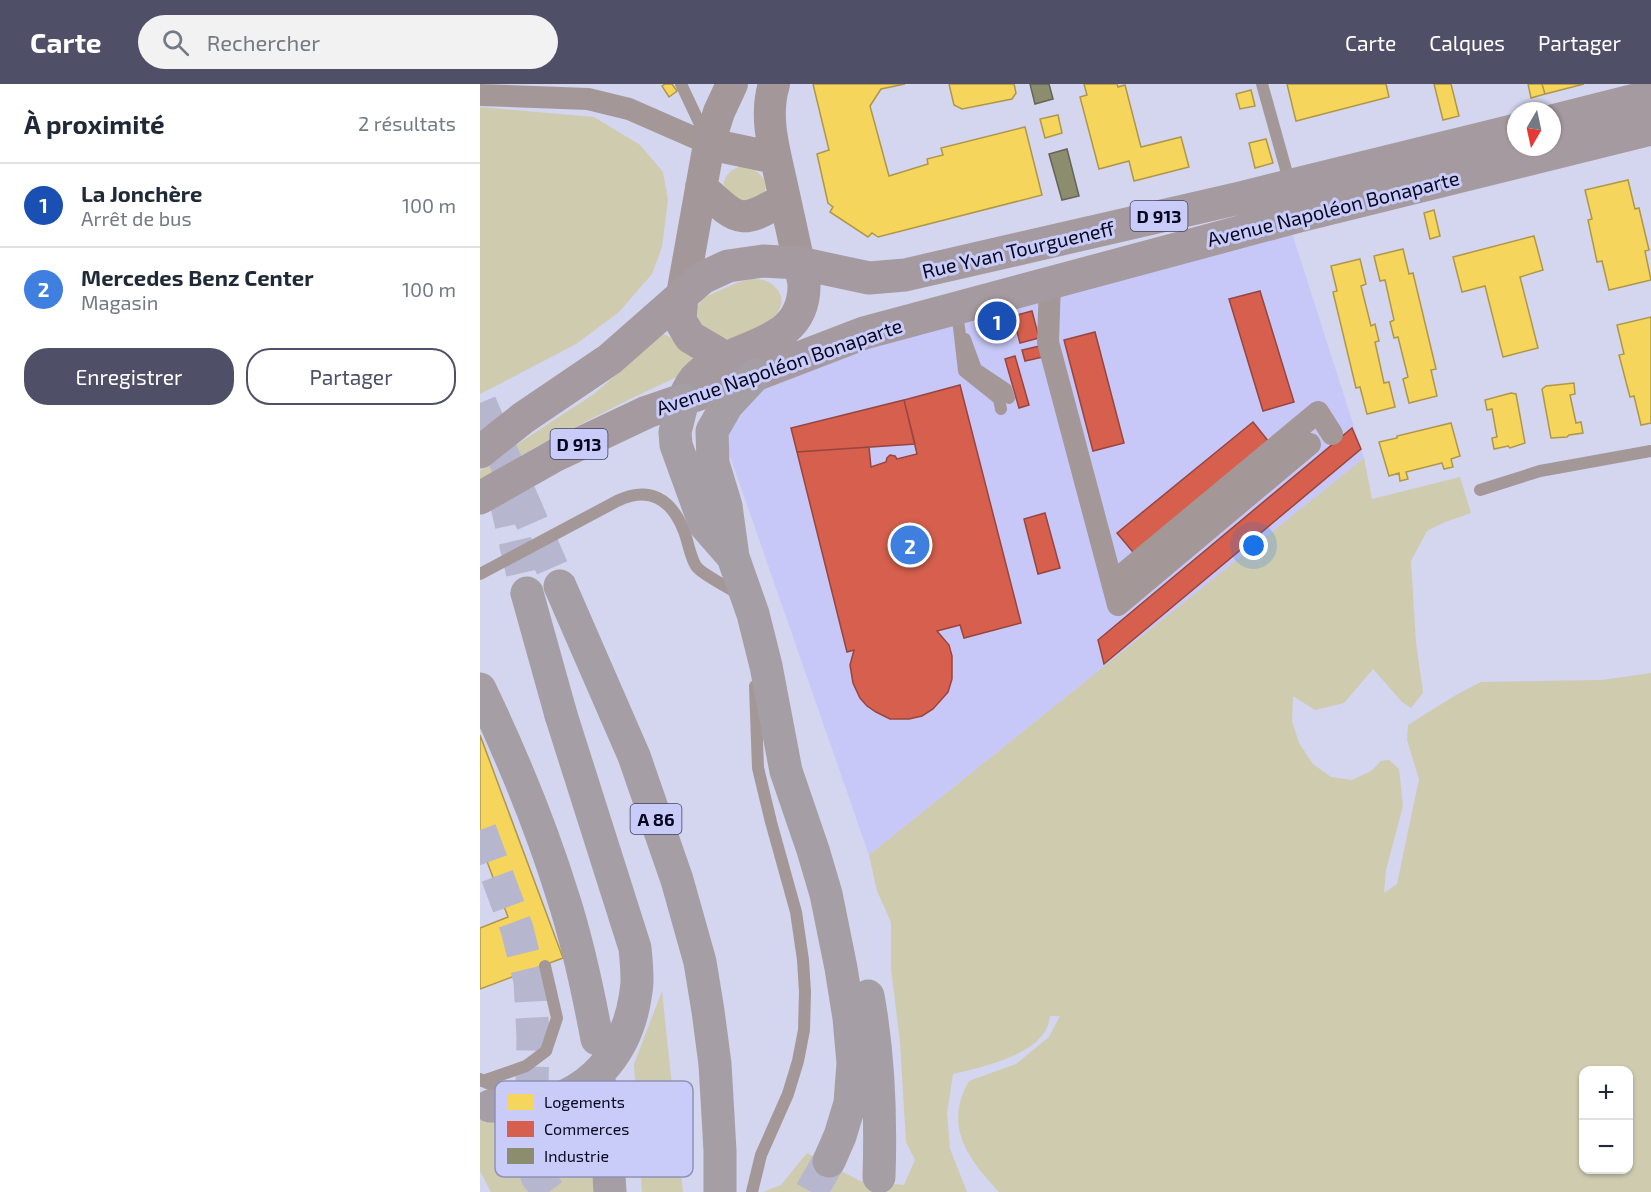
<!DOCTYPE html>
<html lang="fr">
<meta charset="utf-8">
<style>
body{margin:0;font-family:"Exo 2",sans-serif;background:#f2f2f3;color:#1f2937}
.controls{position:absolute;right:18px;bottom:18px;display:grid;overflow:hidden;border-radius:12px;box-shadow:0 2px 4px #0004}
.controls button{width:54px;height:54px;display:grid;place-items:center;padding:0;border:0;border-bottom:2px solid #e0e1e3;background:#fff;color:#1f2937;font:30px sans-serif}
.compass{position:absolute;left:1027px;top:18px;width:54px;height:54px;border-radius:50%;background:#fff;box-shadow:0 2px 4px #0004;rotate:189deg}
.you{position:absolute;left:774px;top:462px;width:21px;height:21px;margin:-15px;border:4px solid #fff;border-radius:50%;background:#1a73e8;box-shadow:0 0 0 9px #1a73e833}
.badge{display:grid;place-items:center;width:39px;height:39px;border-radius:50%;background:#504f68;color:#fff;font-size:20px;font-weight:700}
.pin{position:absolute;translate:-50% -50%;border:3px solid #fff;box-shadow:0 2px 6px #0006}
.list{margin:0;padding:0;list-style:none}
h2{display:flex;justify-content:space-between;align-items:center;height:78px;margin:0;padding:0 24px;font-size:26px}
h2 small{font-size:20px;font-weight:400;color:#747a83}
.list li{display:grid;grid-template-columns:39px 1fr auto;gap:18px;align-items:center;box-sizing:border-box;height:84px;padding:0 24px;border-top:2px solid #e0e1e3}
.list b{display:block;font-size:22px;white-space:nowrap}
.list p{margin:0;font-size:20px;white-space:nowrap;color:#747a83}
.list em{font-size:20px;font-style:normal;color:#747a83}
.actions{display:flex;gap:12px;padding:18px 24px}
.actions a{flex:1;padding:14px 0;border:2px solid #504f68;border-radius:24px;text-align:center;font-size:21px;color:#504f68}
.actions .main{background:#504f68;color:#fff}
.icon{flex:none;width:33px;height:33px;fill:none;stroke:currentColor;stroke-width:2;stroke-linecap:round;stroke-linejoin:round}
.map{position:relative;flex:none;width:1171px;height:1108px;overflow:hidden}
header{display:flex;align-items:center;gap:36px;box-sizing:border-box;height:84px;padding:0 30px;background:#504f68;color:#fff}
header strong{font-size:28px}
nav{display:flex;gap:33px;margin-inline-start:auto;font-size:21px}
.search{width:420px;height:54px;background:#f2f2f3;display:flex;align-items:center;gap:15px;box-sizing:border-box;padding:0 21px;border-radius:33px;color:#747a83;font-size:22px}
main{display:flex}
aside{flex:1;background:#fff}
.map>svg:first-child{display:block}
.built{fill:#c7c8f7}
.green{fill:#cecbaf;fill-rule:evenodd}
.homes{fill:#f6d55c;stroke:#af974a;stroke-width:1.5}
.shops{fill:#d6604d;stroke:#984540;stroke-width:1.5}
.industry{fill:#8c8c6e;stroke:#656457;stroke-width:1.5}
.lines{fill:none;stroke-linecap:round;stroke-linejoin:round}
.highway-tunnel{stroke:#b6b6cf;stroke-width:33;stroke-dasharray:33 16;stroke-linecap:butt}
.lane{stroke:#a39897;stroke-width:12}
.street{stroke:#a39897;stroke-width:22}
.secondary{stroke:#a3979a;stroke-width:32}
.primary{stroke:#a59a9f;stroke-width:33}
.highway{stroke:#a69ea5;stroke-width:33}
.lane-bridge{stroke:#a39897;stroke-width:12}
.highway-bridge{stroke:#a69ea5;stroke-width:33}
.labels{text-anchor:middle;dominant-baseline:central;stroke-width:6;stroke-linejoin:round;paint-order:stroke}
.shield{fill:#c9ccf8;stroke:#434261;stroke-width:1.5}
.shield-label{font-size:18px;font-weight:bold;fill:#090720}
.street-label{font-size:20px;fill:#090720;stroke:#c9ccf8}
.key{fill:#c9ccf8;stroke:#8f91b7;stroke-width:1.5}
.key-label{font-size:16px;fill:#090720}
</style>
<header>
<strong>Carte</strong>
<div class="search"><svg class="icon" aria-label="search" viewBox="0 0 24 24"><circle cx="10" cy="10" r="6"/><path d="M15 15l6 6"/></svg>Rechercher</div>
<nav><a>Carte</a><a>Calques</a><a>Partager</a></nav>
</header>
<main>
<aside>
<h2>À proximité<small>2 résultats</small></h2>
<ul class="list">
<li><span class="badge" style="background:#1a4fb4">1</span><div><b>La Jonchère</b><p>Arrêt de bus</p></div><em>100 m</em></li>
<li><span class="badge" style="background:#3f7fe0">2</span><div><b>Mercedes Benz Center</b><p>Magasin</p></div><em>100 m</em></li>
</ul>
<div class="actions"><a class="main">Enregistrer</a><a>Partager</a></div>
</aside>
<div class="map">
<svg width="1171" height="1108" viewBox="0 0 1171 1108">
<rect width="100%" height="100%" fill="#d4d5ee"/>
<path class="built" d="M811,146L884,374L389,771L220,286Z"/>
<path class="green" d="M0,23L114,33L160,61L183,88L188,116L182,163L172,190L139,228L96,260L0,310Z
M264,82C276,84 292,97 283,111C280,116 271,120 267,124L243,104C244,91 251,84 264,82Z
M271,195C281,195 289,196 296,204C313,223 287,241 271,249C267,252 263,254 259,255C253,256 246,255 240,253C224,250 218,240 216,224L225,213L259,198Z
M183,250L195,255L198,263L215,275L201,291L152,314L56,363L25,381L0,398V387L30,365L114,310Z
M884,374L892,415L980,393L991,429L965,438L947,447L931,477L936,558L943,609L931,624L922,618L893,585L864,619L835,626L813,612L812,637L819,659L833,680L851,693L872,696L891,687L901,677L909,676L919,685L923,722L906,786L904,809L917,800L939,695L927,656L928,641L976,611L1001,598L1122,596L1171,589V1108H519C488,1074 463,1043 489,997L536,980L569,953L580,932H570C569,937 568,942 566,946C550,973 501,983 473,990L467,1029L470,1065L487,1108H283L301,1101L327,1069L380,1097L424,1101L435,1076L426,1058L420,958L411,885V838L397,807L389,771ZM1104,986H1148V1086H1104Z
M182,907L203,1108H162L154,980Z
M0,1036L110,1039L115,1108H11L0,1087Z"/>
<path class="homes" d="M185,0H192L197,7L189,13L182,2Z
M333,0H425L401,5L390,22L409,92L448,80L447,75L463,71L461,64L545,43L562,111L398,153L392,149L388,153L350,128L353,123L348,119L337,70L349,66Z
M469,0H534L536,9L532,15L482,25L474,21Z
M604,0H637L638,3L645,1L661,63L701,53L709,83L654,97L649,77L619,85L600,13L607,11Z
M807,0H906L909,13L816,37Z
M954,0H971L979,32L963,36Z
M1048,0H1062L1065,10L1051,14Z
M1062,0H1104L1065,10Z
M771,6L775,22L760,25L756,10Z
M578,31L582,49L565,54L560,35Z
M786,55L793,79L775,84L769,59Z
M1148,96L1155,125L1159,124L1169,166L1165,167L1171,196L1129,206L1122,177L1117,178L1108,136L1112,135L1105,106Z
M954,126L960,152L950,155L944,129Z
M1054,152L1063,186L1040,193L1058,264L1023,273L1005,202L982,208L973,173Z
M923,165L929,190L933,189L956,285L951,286L957,312L929,319L923,295L928,293L918,253L914,254L910,238L914,236L905,196L900,197L894,172Z
M880,175L886,200L881,202L891,242L895,240L899,257L895,258L904,299L909,298L915,323L887,330L880,303L876,304L853,208L857,207L851,182Z
M1171,233V339L1161,341L1154,312L1150,313L1139,271L1144,270L1137,241Z
M1094,299L1095,310L1090,311L1096,339L1101,338L1103,349L1089,351L1087,353L1071,354L1062,305L1066,302Z
M1031,309L1036,310L1045,359L1030,364L1028,362L1014,365L1012,354L1017,353L1012,325L1007,326L1005,316Z
M971,339L980,372L971,375L973,383L964,385L962,379L926,388L928,395L920,397L919,389L909,392L899,358L917,354V352Z
M0,651L83,874L0,905V844L28,833L0,759Z"/>
<path class="shops" d="M780,207L814,318L783,327L749,215Z
M552,227L559,254L540,259L533,232Z
M615,248L644,359L613,367L584,256Z
M560,262L563,273L545,277L542,266Z
M535,272L549,321L539,324L525,275Z
M480,301L541,539L484,554L480,541L457,547L469,561L472,572V595L468,608L453,625L442,632L429,635H410L396,628L387,622L380,614L373,599L370,581L374,566L367,568L317,368L389,363L391,383L406,378L407,374L410,371L415,372L417,375L437,370L424,316Z
M424,316L435,360L317,368L311,344Z
M773,338L793,363L658,474L637,449Z
M872,344L881,365L624,580L618,556Z
M565,429L580,484L558,490L544,435Z"/>
<path class="industry" d="M550,0H569L573,15L555,20Z
M587,65L599,112L582,116L569,70Z"/>
<g class="lines">
<path class="highway-tunnel" d="M0,319L80,502
M24,409L47,509
M0,746L37,845L50,897L53,953L52,1003L48,1064L57,1092L69,1108
M331,1108L349,1077"/>
<path class="lane" d="M201,0L226,53
M782,0L810,100
M475,227L479,243L484,287L519,315L521,325
M485,255L496,285L526,305L529,314
M1000,406L1060,387L1171,367
M0,490L137,417C169,402 191,414 204,447C208,457 210,473 216,482C220,489 251,505 260,511
M0,995L3,997L46,982L66,967L77,934L65,882
M272,1108L281,1071L308,1010L318,977L324,946L325,908L323,876L316,828L291,738L278,684L275,602"/>
<path class="street" d="M0,11L108,15L149,25L229,60
M570,198L568,258L638,521L830,360
M632,499L838,328L852,350"/>
<path class="secondary" d="M294,0C284,33 294,65 301,97C307,124 313,152 319,179
M229,60L295,74
M221,103C259,137 259,142 304,115
M202,211L229,60L239,28L252,0"/>
<path class="primary" d="M1072,37L1171,12
M202,211L200,236L210,253L261,283
M206,310C210,302 213,296 219,291C254,259 324,264 324,202C324,195 321,187 319,179
M0,368L43,334L130,275L222,194L248,182L283,177L319,179L389,194L425,191L760,114L1036,46
M0,414L76,371L167,328L275,291L384,249L819,132L1171,45"/>
<path class="highway" d="M275,291L247,321L232,347L233,379L246,422L253,473L273,530L286,582L306,687L333,766L346,810L361,884L369,934L373,979L370,1019L360,1052L349,1077
M203,316L195,348L196,361L225,441L253,473
M80,502L154,672L197,796L220,878L228,927L235,980L240,1067V1108
M47,509L81,631
M0,605C32,672 61,742 83,813C98,859 108,907 117,955
M388,912C399,972 401,1033 399,1093
M124,1007L130,1108"/>
<path class="lane-bridge" d="M3,997L31,1010L38,1008"/>
<path class="highway-bridge" d="M10,1022C23,1022 38,1024 51,1022C109,1013 146,970 155,914C156,908 157,902 157,896C157,885 156,874 155,864L81,631"/>
</g>
<g class="labels">
<g class="shield">
<rect x="650.5" y="117" width="57" height="30" rx="4.5"/>
<rect x="70.5" y="345" width="57" height="30" rx="4.5"/>
<rect x="150.5" y="720" width="51" height="30" rx="4.5"/>
</g>
<g class="shield-label">
<text x="679" y="132">D 913</text>
<text x="99" y="360">D 913</text>
<text x="176" y="735">A 86</text>
</g>
<g class="street-label">
<text transform="translate(853 124) rotate(-14)">Avenue Napoléon Bonaparte</text>
<text transform="translate(538 165) rotate(-13)">Rue Yvan Tourgueneff</text>
<text transform="translate(299 282) rotate(-19)">Avenue Napoléon Bonaparte</text>
</g>
</g>
<rect x="15" y="997" width="198" height="96" rx="9" class="key"/>
<rect x="27" y="1010" width="27" height="16" fill="#f6d55c"/>
<rect x="27" y="1037" width="27" height="16" fill="#d6604d"/>
<rect x="27" y="1064" width="27" height="16" fill="#8c8c6e"/>
<g class="key-label">
<text x="64" y="1024">Logements</text>
<text x="64" y="1051">Commerces</text>
<text x="64" y="1078">Industrie</text>
</g>
</svg>
<div class="controls">
<button>+</button>
<button>−</button>
</div>
<svg class="compass" viewBox="-18 -18 36 36"><path d="M0-13l5 13h-10z" fill="#e53935"/><path d="M0 13l5-13h-10z" fill="#747a83"/></svg>
<div class="you"></div>
<div class="pin badge" style="left:517px;top:237px;background:#1a4fb4">1</div>
<div class="pin badge" style="left:430px;top:461px;background:#3f7fe0">2</div>
</div>
</main>
